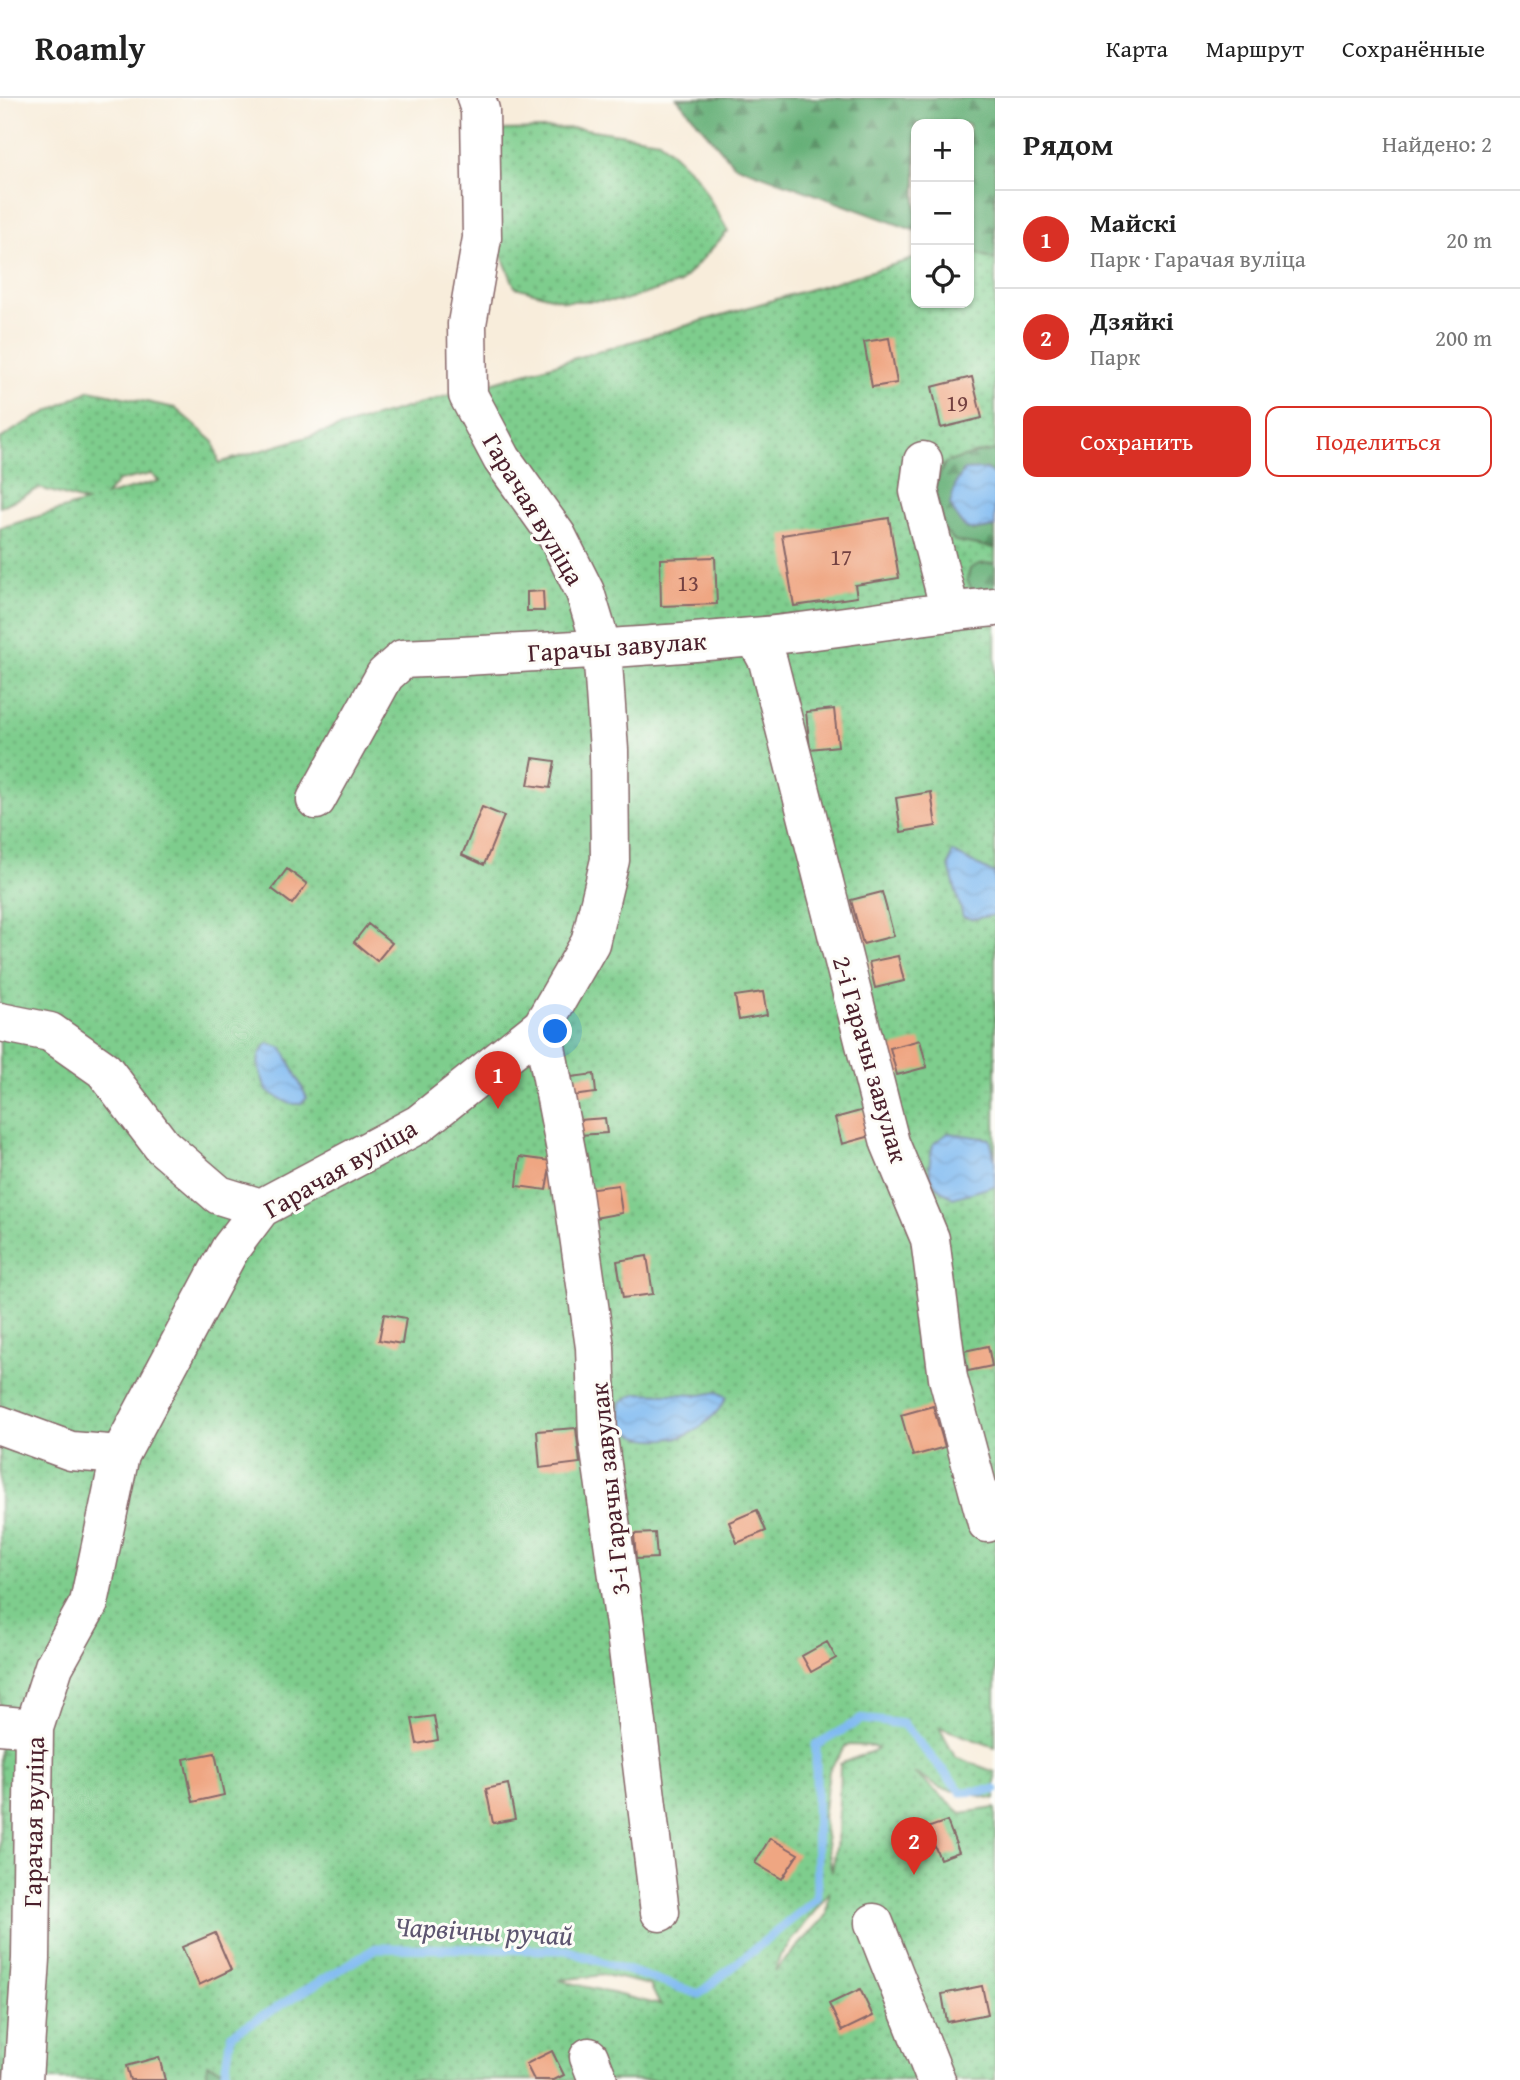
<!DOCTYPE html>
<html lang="ru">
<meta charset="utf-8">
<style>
body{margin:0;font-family:"Gentium Book Plus",serif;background:#f2f2f2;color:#222}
.controls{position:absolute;right:21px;top:21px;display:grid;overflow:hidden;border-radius:14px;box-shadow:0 2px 5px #0004}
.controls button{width:63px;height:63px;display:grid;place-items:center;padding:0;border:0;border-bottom:2px solid #e0e0e0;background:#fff;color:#222;font:35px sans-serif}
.you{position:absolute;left:556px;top:934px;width:24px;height:24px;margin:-18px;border:5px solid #fff;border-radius:50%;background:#1a73e8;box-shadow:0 0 0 10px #1a73e833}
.badge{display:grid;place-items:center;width:46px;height:46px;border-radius:50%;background:#d93025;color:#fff;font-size:23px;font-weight:700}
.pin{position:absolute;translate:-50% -58px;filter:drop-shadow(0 2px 4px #0008)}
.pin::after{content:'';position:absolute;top:37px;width:24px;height:21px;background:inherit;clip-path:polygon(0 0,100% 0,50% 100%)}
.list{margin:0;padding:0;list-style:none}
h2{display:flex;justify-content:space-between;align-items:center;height:91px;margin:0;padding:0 28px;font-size:30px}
h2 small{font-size:23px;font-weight:400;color:#767676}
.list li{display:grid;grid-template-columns:46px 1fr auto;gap:21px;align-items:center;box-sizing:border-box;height:98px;padding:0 28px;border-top:2px solid #e0e0e0}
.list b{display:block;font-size:26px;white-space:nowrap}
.list p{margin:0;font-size:23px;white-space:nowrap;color:#767676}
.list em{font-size:23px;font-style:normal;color:#767676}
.actions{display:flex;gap:14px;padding:21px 28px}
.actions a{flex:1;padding:16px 0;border:2px solid #d93025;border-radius:14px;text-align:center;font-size:24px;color:#d93025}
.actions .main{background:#d93025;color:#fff}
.icon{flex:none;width:38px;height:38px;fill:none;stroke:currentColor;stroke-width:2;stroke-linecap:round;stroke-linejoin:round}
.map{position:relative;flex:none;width:995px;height:1982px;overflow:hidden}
header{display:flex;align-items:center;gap:42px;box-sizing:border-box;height:98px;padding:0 35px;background:#fff;border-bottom:2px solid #e0e0e0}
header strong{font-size:33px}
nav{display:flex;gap:38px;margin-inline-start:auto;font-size:24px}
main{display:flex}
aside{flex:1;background:#fff}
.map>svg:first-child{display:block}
.grass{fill:url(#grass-dots);stroke:#64765c;stroke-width:2;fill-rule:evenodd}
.forest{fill:url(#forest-firs);stroke:#586852;stroke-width:2}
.water{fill:url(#water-waves);stroke:#646c8e;stroke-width:2}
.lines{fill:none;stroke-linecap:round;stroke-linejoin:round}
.stream{stroke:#7fbaf1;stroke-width:9}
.building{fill:#efa682}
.minor-casing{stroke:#876769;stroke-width:41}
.minor{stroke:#fff;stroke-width:38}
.labels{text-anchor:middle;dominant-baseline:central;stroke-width:6;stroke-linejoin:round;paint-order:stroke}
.number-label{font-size:23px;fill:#734141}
.street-label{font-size:26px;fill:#4a1f2b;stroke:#fdfcf7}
.water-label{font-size:28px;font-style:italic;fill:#5d5570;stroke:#fdfcf7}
</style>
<header>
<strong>Roamly</strong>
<nav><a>Карта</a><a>Маршрут</a><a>Сохранённые</a></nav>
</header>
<main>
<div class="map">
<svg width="995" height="1982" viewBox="0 0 995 1982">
<defs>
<pattern id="grass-dots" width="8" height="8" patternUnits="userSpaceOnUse" patternTransform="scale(1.75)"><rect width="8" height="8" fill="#7ecd8d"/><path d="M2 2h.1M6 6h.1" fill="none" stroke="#69a673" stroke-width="1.8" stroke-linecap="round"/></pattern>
<pattern id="forest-firs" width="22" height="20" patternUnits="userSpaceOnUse" patternTransform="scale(1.75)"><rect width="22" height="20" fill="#66b078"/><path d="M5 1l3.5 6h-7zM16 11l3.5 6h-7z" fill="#568f63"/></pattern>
<pattern id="water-waves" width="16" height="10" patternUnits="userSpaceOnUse" patternTransform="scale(1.75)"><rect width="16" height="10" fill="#7fbaf1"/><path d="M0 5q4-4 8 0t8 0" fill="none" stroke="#6f9fcf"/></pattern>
</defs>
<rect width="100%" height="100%" fill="#fdfcf7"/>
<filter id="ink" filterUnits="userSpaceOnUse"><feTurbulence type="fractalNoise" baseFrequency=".0143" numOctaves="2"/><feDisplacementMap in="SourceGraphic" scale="14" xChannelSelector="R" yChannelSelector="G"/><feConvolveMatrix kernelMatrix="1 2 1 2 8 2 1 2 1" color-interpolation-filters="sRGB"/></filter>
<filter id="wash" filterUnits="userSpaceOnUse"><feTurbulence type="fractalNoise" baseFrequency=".00686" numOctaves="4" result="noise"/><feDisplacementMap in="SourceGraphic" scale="28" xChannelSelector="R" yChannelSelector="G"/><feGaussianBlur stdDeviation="1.57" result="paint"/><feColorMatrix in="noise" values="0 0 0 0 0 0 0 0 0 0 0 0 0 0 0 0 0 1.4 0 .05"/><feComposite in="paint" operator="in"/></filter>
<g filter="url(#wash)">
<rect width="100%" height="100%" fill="#f8eddb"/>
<path class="grass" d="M579,30L659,42L697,79L728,133L680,185L621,203H565L515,189L499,151L491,103L503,32Z
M995,137V1649L939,1629L955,1659L995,1674V1701L940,1690L914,1675L961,1715L995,1710V1982H0V430L86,404L40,390L0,409V341L20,328L90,292L175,310L214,344L219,365L916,160V205H969V144ZM151,376L159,383L105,398L118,383ZM846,1647L873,1648L878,1651L840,1666L838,1736L832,1774L823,1719L829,1673ZM829,1795L827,1817L775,1873L780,1858ZM605,1877L650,1887L660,1907L559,1882Z"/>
<path class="forest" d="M677,0H995V162L969,152V26H916V133L734,67Z
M995,352V379L986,371L973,433L995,429V450L955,443L945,433L934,389L945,365L973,356Z
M995,465V495L973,494L967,482L970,471L979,466Z
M207,1966L248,1980V1982H207Z"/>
<path class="water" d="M986,371L995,379V429C965,434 964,434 950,406L956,385L964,372Z
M952,754L995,776V817L972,821L963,819L949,768Z
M268,945L283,950L307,1000L300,1006H290L267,993C260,973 251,961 268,945Z
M948,1035L990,1041L995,1062V1088L953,1100C926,1084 927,1075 933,1046Z
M717,1294L727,1299C718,1316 704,1328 687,1337C681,1340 673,1340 666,1341C640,1343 615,1336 621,1304L637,1295L701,1297Z"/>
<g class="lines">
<path class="stream" d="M235,1982L225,1974L231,1937L376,1850L566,1852L699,1896L817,1801L816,1647L862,1621L903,1626L961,1694L995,1692"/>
</g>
<g id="blocks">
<path class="building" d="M889,240L897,285L872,289L864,244Z
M972,279L982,320L941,330L932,289Z
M889,420L899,480L855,487L857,499L794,508L782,437Z
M715,459L717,506L661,508L660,461Z
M543,493L544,513H527V494Z
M834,611L838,648L810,651L806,614Z
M533,660L555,663L550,690L528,687Z
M931,694L936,728L901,734L896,700Z
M482,709L504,718L484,767L462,757Z
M287,771L307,786L292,806L272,791Z
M882,794L894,838L863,846L851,802Z
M368,826L392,845L377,863L354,844Z
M898,858L904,883L875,890L869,864Z
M763,894L767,917L739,922L735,898Z
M920,942L927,969L897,977L890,950Z
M594,976L596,995L573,998L571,979Z
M864,1012L871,1038L842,1046L835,1020Z
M605,1020L607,1035L580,1037L579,1022Z
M520,1059L551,1063L546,1092L517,1088Z
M618,1087L622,1115L589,1121L585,1091Z
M647,1158L653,1196L623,1200L617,1163Z
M384,1216L406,1220L402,1246L379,1242Z
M988,1248L992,1268L968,1273L964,1253Z
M933,1308L945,1349L913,1358L901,1317Z
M576,1330L580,1365L540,1370L537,1333Z
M757,1412L766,1433L737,1445L729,1424Z
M655,1435L657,1460L636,1461L634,1436Z
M827,1544L836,1560L811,1574L802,1558Z
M434,1618L438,1642L417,1646L412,1621Z
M215,1655L224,1697L193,1704L184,1661Z
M508,1686L515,1721L493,1725L486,1691Z
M947,1723L959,1754L940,1761L927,1730Z
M770,1740L798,1756L782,1781L755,1765Z
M215,1835L231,1872L199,1887L182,1849Z
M982,1888L988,1916L947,1924L942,1896Z
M860,1891L873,1918L842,1933L829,1906Z
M552,1953L564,1977L554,1982H534L526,1966Z
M159,1959L165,1982H130L126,1968Z"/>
</g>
</g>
<g filter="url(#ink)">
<use href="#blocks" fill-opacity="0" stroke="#876769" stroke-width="2"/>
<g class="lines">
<defs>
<path id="minor" d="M923,363L919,393L950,513
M755,539L768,563L890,1045L930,1141L948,1280L987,1425
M316,702L385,577L403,561C520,555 637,550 753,539C834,532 914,516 995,509
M0,924L50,934L104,972L162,1048L219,1097L261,1110
M542,928L569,1068L595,1249L598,1339L625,1527L660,1814
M0,1327L71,1353L120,1357
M0,1627L34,1630
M874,1825L936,1982
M589,1959L598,1982
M23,1982L31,1861L34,1630L54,1568L89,1505L120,1357L230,1151L261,1110L419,1026L542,928L590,845L610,762L609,652L602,550L585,494L557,438L502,361L468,297L467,226L482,140L480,12L476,0"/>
</defs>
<use href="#minor" class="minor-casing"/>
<use href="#minor" class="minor"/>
</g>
</g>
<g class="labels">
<g class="number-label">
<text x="957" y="304">19</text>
<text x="841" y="458">17</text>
<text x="688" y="484">13</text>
</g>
<g class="street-label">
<text transform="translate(534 411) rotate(59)">Гарачая вуліца</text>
<text transform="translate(617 548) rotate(-4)">Гарачы завулак</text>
<text transform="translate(871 961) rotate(74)">2-і Гарачы завулак</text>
<text transform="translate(340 1070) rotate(-30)">Гарачая вуліца</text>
<text transform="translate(609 1391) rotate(-96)">3-і Гарачы завулак</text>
<text transform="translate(33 1724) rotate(-89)">Гарачая вуліца</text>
</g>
<g class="water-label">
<text transform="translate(484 1832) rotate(3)">Чарвічны ручай</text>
</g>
</g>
</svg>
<div class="controls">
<button>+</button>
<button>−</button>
<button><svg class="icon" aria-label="locate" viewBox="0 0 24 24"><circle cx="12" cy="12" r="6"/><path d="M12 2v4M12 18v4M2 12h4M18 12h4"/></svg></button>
</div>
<div class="you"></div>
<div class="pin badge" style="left:498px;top:1011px">1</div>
<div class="pin badge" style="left:914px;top:1777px">2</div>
</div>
<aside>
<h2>Рядом<small>Найдено: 2</small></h2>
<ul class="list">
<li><span class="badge">1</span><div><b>Майскі</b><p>Парк · Гарачая вуліца</p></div><em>20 m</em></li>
<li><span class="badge">2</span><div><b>Дзяйкі</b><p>Парк</p></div><em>200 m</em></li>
</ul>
<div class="actions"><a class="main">Сохранить</a><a>Поделиться</a></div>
</aside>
</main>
